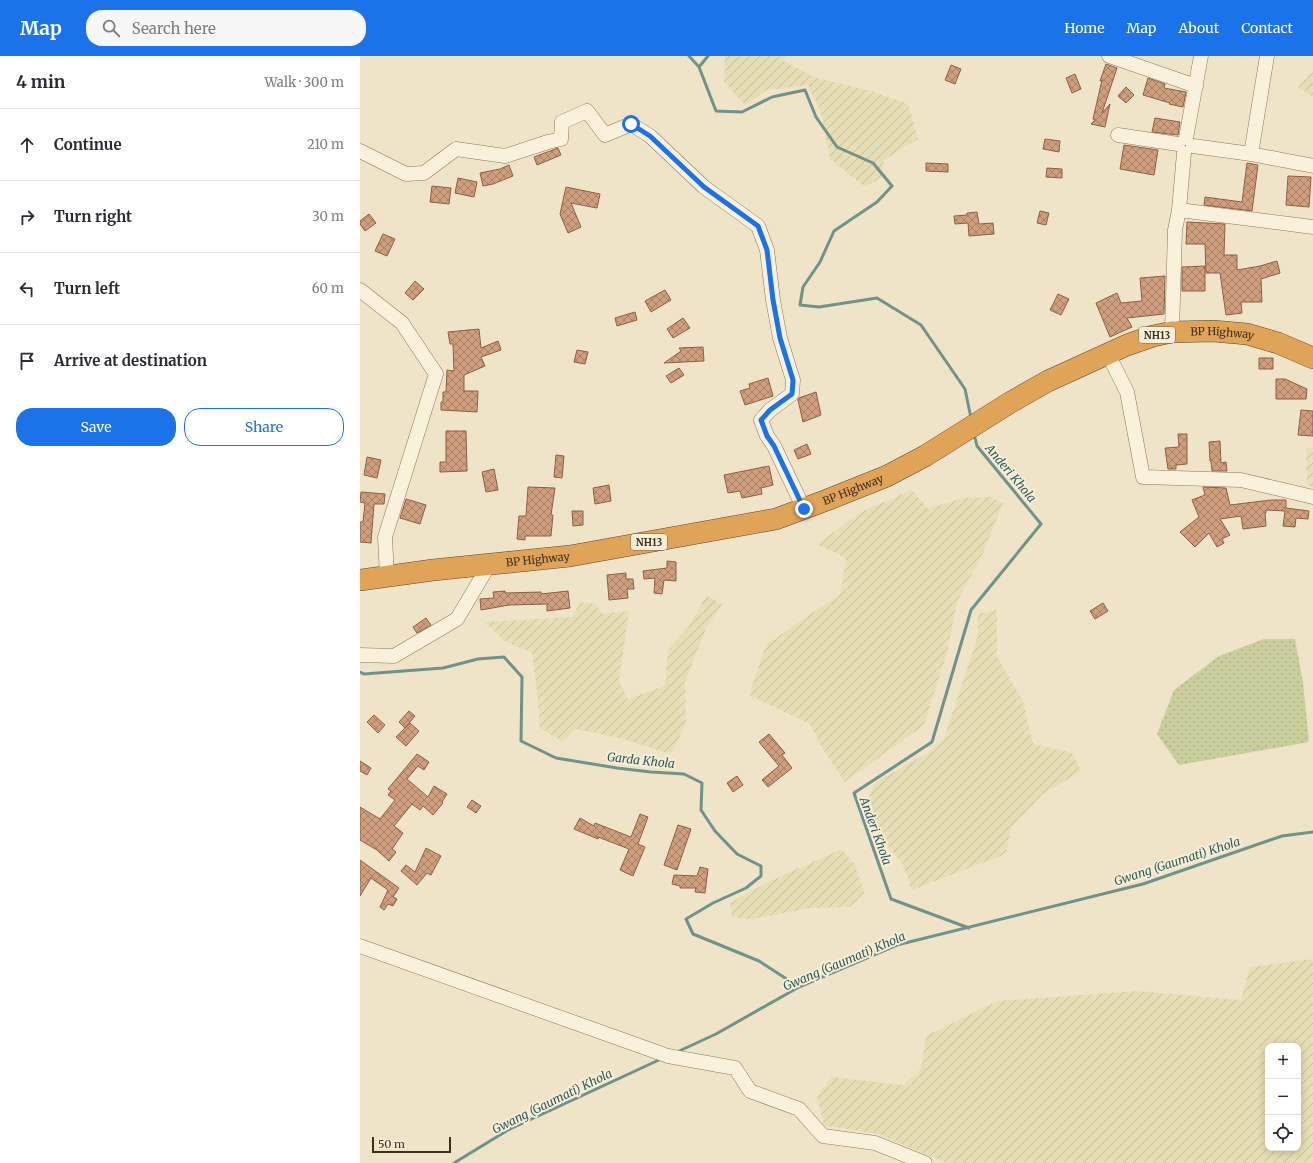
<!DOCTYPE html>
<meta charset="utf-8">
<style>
body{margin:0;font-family:Merriweather,serif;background:#f7f7f7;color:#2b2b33}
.controls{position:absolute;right:12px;bottom:12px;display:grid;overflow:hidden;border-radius:8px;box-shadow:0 2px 10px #0003}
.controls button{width:36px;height:36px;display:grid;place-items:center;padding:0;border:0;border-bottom:1px solid #e1e1e2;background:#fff;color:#2b2b33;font:20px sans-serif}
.scale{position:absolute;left:12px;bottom:10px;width:79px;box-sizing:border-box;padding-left:4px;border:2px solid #3d2e20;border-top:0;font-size:11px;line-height:14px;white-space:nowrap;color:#3d2e20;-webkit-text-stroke:3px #f7eed8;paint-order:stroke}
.stop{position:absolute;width:12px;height:12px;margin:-9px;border:3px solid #1a73e8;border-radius:50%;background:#fff}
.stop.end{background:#1a73e8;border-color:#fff;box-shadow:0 1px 4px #0008}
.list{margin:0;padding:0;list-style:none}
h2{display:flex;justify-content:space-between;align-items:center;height:52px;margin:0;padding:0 16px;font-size:17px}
h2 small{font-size:13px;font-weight:400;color:#7c7c81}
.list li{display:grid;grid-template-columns:26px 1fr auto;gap:12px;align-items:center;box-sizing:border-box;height:72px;padding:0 16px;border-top:1px solid #e1e1e2}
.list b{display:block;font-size:15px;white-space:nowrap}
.list em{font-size:13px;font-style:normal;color:#7c7c81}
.actions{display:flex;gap:8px;padding:12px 16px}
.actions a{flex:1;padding:9px 0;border:1px solid #1a73e8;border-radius:16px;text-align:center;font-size:14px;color:#1a73e8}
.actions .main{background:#1a73e8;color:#fff}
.icon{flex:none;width:22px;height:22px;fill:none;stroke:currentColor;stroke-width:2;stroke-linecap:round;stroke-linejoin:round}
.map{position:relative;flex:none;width:953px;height:1107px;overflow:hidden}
header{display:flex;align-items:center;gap:24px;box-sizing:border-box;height:56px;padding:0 20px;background:#1a73e8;color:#fff}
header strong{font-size:19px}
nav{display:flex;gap:22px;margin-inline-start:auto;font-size:14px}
.search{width:280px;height:36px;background:#f7f7f7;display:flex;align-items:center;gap:10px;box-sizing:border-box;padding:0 14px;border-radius:16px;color:#7c7c81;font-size:15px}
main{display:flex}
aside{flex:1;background:#fff}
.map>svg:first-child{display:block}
.farmland{fill:url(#farmland-furrows);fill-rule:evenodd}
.park{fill:url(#park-dots)}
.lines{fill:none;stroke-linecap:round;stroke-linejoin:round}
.stream{stroke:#6f938a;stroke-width:3}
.building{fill:url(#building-cross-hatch);stroke:#8d5f41}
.minor-casing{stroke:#8d765c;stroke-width:15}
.highway-casing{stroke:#5b4430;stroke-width:22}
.minor{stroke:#faf1dc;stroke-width:14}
.highway{stroke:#e0a458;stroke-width:21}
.route{stroke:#1a73e8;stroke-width:5}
.labels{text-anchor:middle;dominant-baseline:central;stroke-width:4;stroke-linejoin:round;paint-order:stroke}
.shield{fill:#f7eed8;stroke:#756857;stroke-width:1}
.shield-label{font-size:10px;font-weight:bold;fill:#3d2e20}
.street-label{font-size:11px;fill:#3d2e20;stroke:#f7eed8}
.water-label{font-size:12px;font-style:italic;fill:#2f5d5a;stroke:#f7eed8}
</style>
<header>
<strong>Map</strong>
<div class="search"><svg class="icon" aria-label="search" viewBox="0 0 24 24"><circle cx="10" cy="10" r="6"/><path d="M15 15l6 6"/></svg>Search here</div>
<nav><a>Home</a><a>Map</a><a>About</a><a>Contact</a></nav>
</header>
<main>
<aside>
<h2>4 min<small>Walk · 300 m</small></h2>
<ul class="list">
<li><svg class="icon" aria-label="ahead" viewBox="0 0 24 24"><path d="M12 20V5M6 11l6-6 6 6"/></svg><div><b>Continue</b></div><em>210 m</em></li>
<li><svg class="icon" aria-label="right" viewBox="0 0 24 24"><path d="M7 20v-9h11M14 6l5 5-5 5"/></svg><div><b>Turn right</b></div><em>30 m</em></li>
<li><svg class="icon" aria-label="left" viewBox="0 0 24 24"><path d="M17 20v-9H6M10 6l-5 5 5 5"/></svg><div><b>Turn left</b></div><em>60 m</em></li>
<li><svg class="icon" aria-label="arrive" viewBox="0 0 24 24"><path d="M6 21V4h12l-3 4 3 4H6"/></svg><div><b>Arrive at destination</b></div></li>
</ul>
<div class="actions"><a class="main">Save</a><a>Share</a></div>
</aside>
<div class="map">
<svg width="953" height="1107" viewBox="0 0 953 1107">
<defs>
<pattern id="farmland-furrows" width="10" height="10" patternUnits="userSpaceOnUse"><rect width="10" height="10" fill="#e6deb5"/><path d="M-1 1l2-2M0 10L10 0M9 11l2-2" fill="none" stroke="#c6bf9b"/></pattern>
<pattern id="park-dots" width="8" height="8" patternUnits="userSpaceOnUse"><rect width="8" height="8" fill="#c9cf9b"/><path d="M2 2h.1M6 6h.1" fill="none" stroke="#aeb285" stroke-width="1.8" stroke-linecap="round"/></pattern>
<pattern id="building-cross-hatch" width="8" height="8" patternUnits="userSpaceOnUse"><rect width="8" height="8" fill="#cf9f7d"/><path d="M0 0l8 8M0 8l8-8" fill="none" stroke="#a98266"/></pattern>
</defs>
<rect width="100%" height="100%" fill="#f0e4c8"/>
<path class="farmland" d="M365,0H427L422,4L456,22L511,35L548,48L558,83L524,104L521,122L505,131L470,103L461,56L448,29L407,34L385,49L364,26Z
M953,14V41L938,31Z
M953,391V431L947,429L946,393Z
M552,434L568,453L603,442L631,441L643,447L623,497L597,546L587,597L564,669L485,726L463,693L450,668L389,639L406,589L480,538L486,502L457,488L503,455Z
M347,539L362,549L347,570L325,626L326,667L311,698L263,683L216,673L202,686L180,672L177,635L172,597L145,585L124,566L213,561L220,546L236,548L242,558L269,555L259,625L268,643L305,630L308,593L328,572Z
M637,554V601L663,645L673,688L712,697L721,715L682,739L651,772L646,798L552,834L543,809L518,778L509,741L516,726L571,695L584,682L618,580V558Z
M482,793L495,809L504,837L490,851L450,852L391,863L372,861L370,847L410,825Z
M953,903V1107H587L518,1078L464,1069L457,1040L472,1021L543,1029L561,1013L566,980L638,945L777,935L881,944L890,911ZM908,990H938V1092H908Z"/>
<path class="park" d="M904,583H935L943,626L949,686L819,709L797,678L814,634L859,600Z"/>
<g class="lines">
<path class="stream" d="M329,0L339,11L356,55L382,56L412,41L445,34L456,61L477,91L513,107L532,130L517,146L474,175L460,206L443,231L440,249L459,251L517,242L561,269L605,333L611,362
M339,11L348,0
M0,616L4,618L83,612L118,603L144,601L162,621L161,685L196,702L257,712L291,716L324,718L342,727L341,754L355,775L377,798L401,810V820L386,832L353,847L326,863L333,878L399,905L439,931
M609,872L531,843L494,737L572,686L611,554L681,468L617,390L614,378
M317,996L356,978L439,931L537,889L783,828L922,780L953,776
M94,1107L148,1074L301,1003"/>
</g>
<path class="building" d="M746,8L757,12L742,57L750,48L745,71L731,68L735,64L733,63L742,24L740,25Z
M591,9L601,13L595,28L585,24Z
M715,18L721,33L712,37L706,22Z
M788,22L805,28L804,32L826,36L823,51L809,48L810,47L783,39Z
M766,31L774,39L766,47L758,40Z
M795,62L820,66L818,79L792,76Z
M685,83L700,85L699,96L683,93Z
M764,89L798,94L794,119L760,113Z
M198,92L201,99L177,109L174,101Z
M566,107L588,108V116L566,115Z
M887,107L898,109L892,155L844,149L845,141L882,146Z
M149,109L153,120L133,128L123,130L120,117L140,113Z
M687,112L702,113V122L686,121Z
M928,120L951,121L949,151L926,149Z
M98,122L117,126L114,141L95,137Z
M72,130L91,132L89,148L70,146Z
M206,131L240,138L237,152L211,147L221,171L208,177L200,158Z
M680,155L689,157L686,169L677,167Z
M617,156L619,168L633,167L634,178L609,180L608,167L595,168L594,160L607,159V157Z
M9,158L16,167L5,175L0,168V165Z
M827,166L865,168L864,199H877V214L900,210L917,205L920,217L901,223L902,246H881L882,257L866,259L860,217H846L845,188H826Z
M23,178L35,183L27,200L15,195Z
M845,210V235H822V211Z
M805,220L804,258L767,262L772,271L750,281L736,247L757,237L761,247L782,245L780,222Z
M55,225L64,233L53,244L45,237Z
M305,234L311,244L291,256L285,245Z
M698,238L709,243L701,259L690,254Z
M275,256L277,264L257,270L255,262Z
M323,262L330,272L313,282L307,273Z
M119,273L121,292L138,285L141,294L121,301L125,310L104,319V335H118L117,356L81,354V346H83V336H86L87,314L94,315L93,288H90L88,276Z
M343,291L344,305L304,307L321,295L319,292Z
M217,294L228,296L225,308L214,306Z
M899,302H913V313H899Z
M319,312L324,319L311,327L306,320Z
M408,322L413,340L385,349L380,335L390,332L389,328Z
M916,323H925L947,333L946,343H916Z
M456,336L461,359L443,366L438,344L439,342Z
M941,354L953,355V380L938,379Z
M86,375H106L107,415L80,416V406H86Z
M818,378H827V408L816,409V413H808L805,392L819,391Z
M860,385L861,407L866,406L867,415H852L851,405H850L849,386Z
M447,388L451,398L438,403L434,394Z
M196,399L204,400L202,422L194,421Z
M7,401L21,404L17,422L4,419Z
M409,410L413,429L401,432L402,438L382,442L380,435L368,437L364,419Z
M134,413L138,434L126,436L122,416Z
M249,429L251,445L235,448L233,432Z
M168,431L195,432L191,459H193L191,480H165V484L157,483L159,460H166Z
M843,431L866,432L870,449L911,444H926V452L949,455L948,463L936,462L935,471L923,470L925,455L906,454V457H905L906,470L883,473L881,460L860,463L870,479L862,483L864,487L857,491L849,477L835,491L820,476L839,461L832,444L845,439Z
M1,436L25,438L24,448H14L11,487L0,486V466H3L5,447L0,446Z
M46,443L66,449L60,468L40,462Z
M212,455H223V469L213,470Z
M307,505L316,506V525L304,524L302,538L294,537L295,522L284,523L283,515L307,512Z
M266,517V523H273L274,533H267L268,542L249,544L247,519Z
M145,535L146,537L181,536V538L208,535L210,552L187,555V548L149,549L121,554L120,543L134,542L133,536Z
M743,547L748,555L735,563L730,555Z
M66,562L71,569L57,577L53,571Z
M49,655L55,660L45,672L39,666Z
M14,659L25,669L18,677L7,666Z
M50,667L59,675L46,690L36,681Z
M409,678L425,697L422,699L432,712L408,731L402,724L419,710L399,686Z
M57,698L69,706L64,714L58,710L47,723L68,741L74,730L87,738L82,746L83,747L73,759L63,750L60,754L52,748L34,770L43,777L32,793L36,796L29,805L17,794L0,784V751L20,763L35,744L28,739L31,735L28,733Z
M0,705L11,712L7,719L0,715Z
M377,720L383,729L373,736L367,727Z
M112,744L121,750L116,757L107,751Z
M280,758L288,761L278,788L285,791L273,820L260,814L269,793L238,781V783L214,773L220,762L234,770L235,767L271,781Z
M318,769L331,773L317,814L304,809Z
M66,792L81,800L71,819L67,817L57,829L41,815L46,809L55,816Z
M0,804L39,832L33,841L37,843L33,850L28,848L24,854L20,851L28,834L11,822L0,840Z
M340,811L348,813L345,837L335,836L336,832H320V830L312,828L314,819L337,820Z"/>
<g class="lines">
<defs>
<path id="minor" d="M749,0L836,30
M758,79L818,88
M826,82L841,0
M833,90L891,98L953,110
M0,95L46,118L64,117L96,93L145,100L188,86L201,83L202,66L227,55L245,79L271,68L290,80L344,131L398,170L407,194L413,244L420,282L433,324L432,338L410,354L401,364L407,380L414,390L444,453
M891,98L907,0
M819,154L953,171
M0,234L42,267L76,318L25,481L27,520
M812,276L815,174L819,154L824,97
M748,298L767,336L783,421L881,424L953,441
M0,599L34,600L97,563L129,509
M0,890L308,1000L375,1012L390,1035L439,1053L463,1080L515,1087L565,1107"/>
<g id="highway">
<path id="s1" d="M0,524L73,514L210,500L416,463L467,444L527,420L565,400L651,346L688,325L767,289L793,280L812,276L853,275L887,278L918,287L953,302"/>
</g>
</defs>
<use href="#minor" class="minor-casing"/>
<use href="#highway" class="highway-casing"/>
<use href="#minor" class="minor"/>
<use href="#highway" class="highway"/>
</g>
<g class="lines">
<path class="route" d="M271,68L290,80L344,131L398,170L407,194L413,244L420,282L433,324L432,338L410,354L401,364L407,380L414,390L444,453"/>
</g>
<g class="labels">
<g class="shield">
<rect x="779" y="271" width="36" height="16" rx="3"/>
<rect x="271" y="478" width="36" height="16" rx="3"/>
</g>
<g class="shield-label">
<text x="797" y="279">NH13</text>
<text x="289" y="486">NH13</text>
</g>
<g class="street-label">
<text stroke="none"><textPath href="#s1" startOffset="911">BP Highway</textPath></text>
<text stroke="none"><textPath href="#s1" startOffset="503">BP Highway</textPath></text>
<text stroke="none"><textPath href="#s1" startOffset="179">BP Highway</textPath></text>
</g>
<g class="water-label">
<text transform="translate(651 417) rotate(50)">Anderi Khola</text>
<text transform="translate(281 704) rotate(6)">Garda Khola</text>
<text transform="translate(516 775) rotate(70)">Anderi Khola</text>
<text transform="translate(817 805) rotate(-18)">Gwang (Gaumati) Khola</text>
<text transform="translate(484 905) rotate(-23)">Gwang (Gaumati) Khola</text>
<text transform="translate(192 1045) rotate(-26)">Gwang (Gaumati) Khola</text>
</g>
</g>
</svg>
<div class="controls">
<button>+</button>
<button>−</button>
<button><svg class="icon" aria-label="locate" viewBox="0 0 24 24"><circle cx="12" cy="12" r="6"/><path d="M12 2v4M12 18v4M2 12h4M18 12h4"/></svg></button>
</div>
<div class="scale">50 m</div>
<div class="stop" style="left:271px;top:68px"></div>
<div class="stop end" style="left:444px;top:453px"></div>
</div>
</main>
